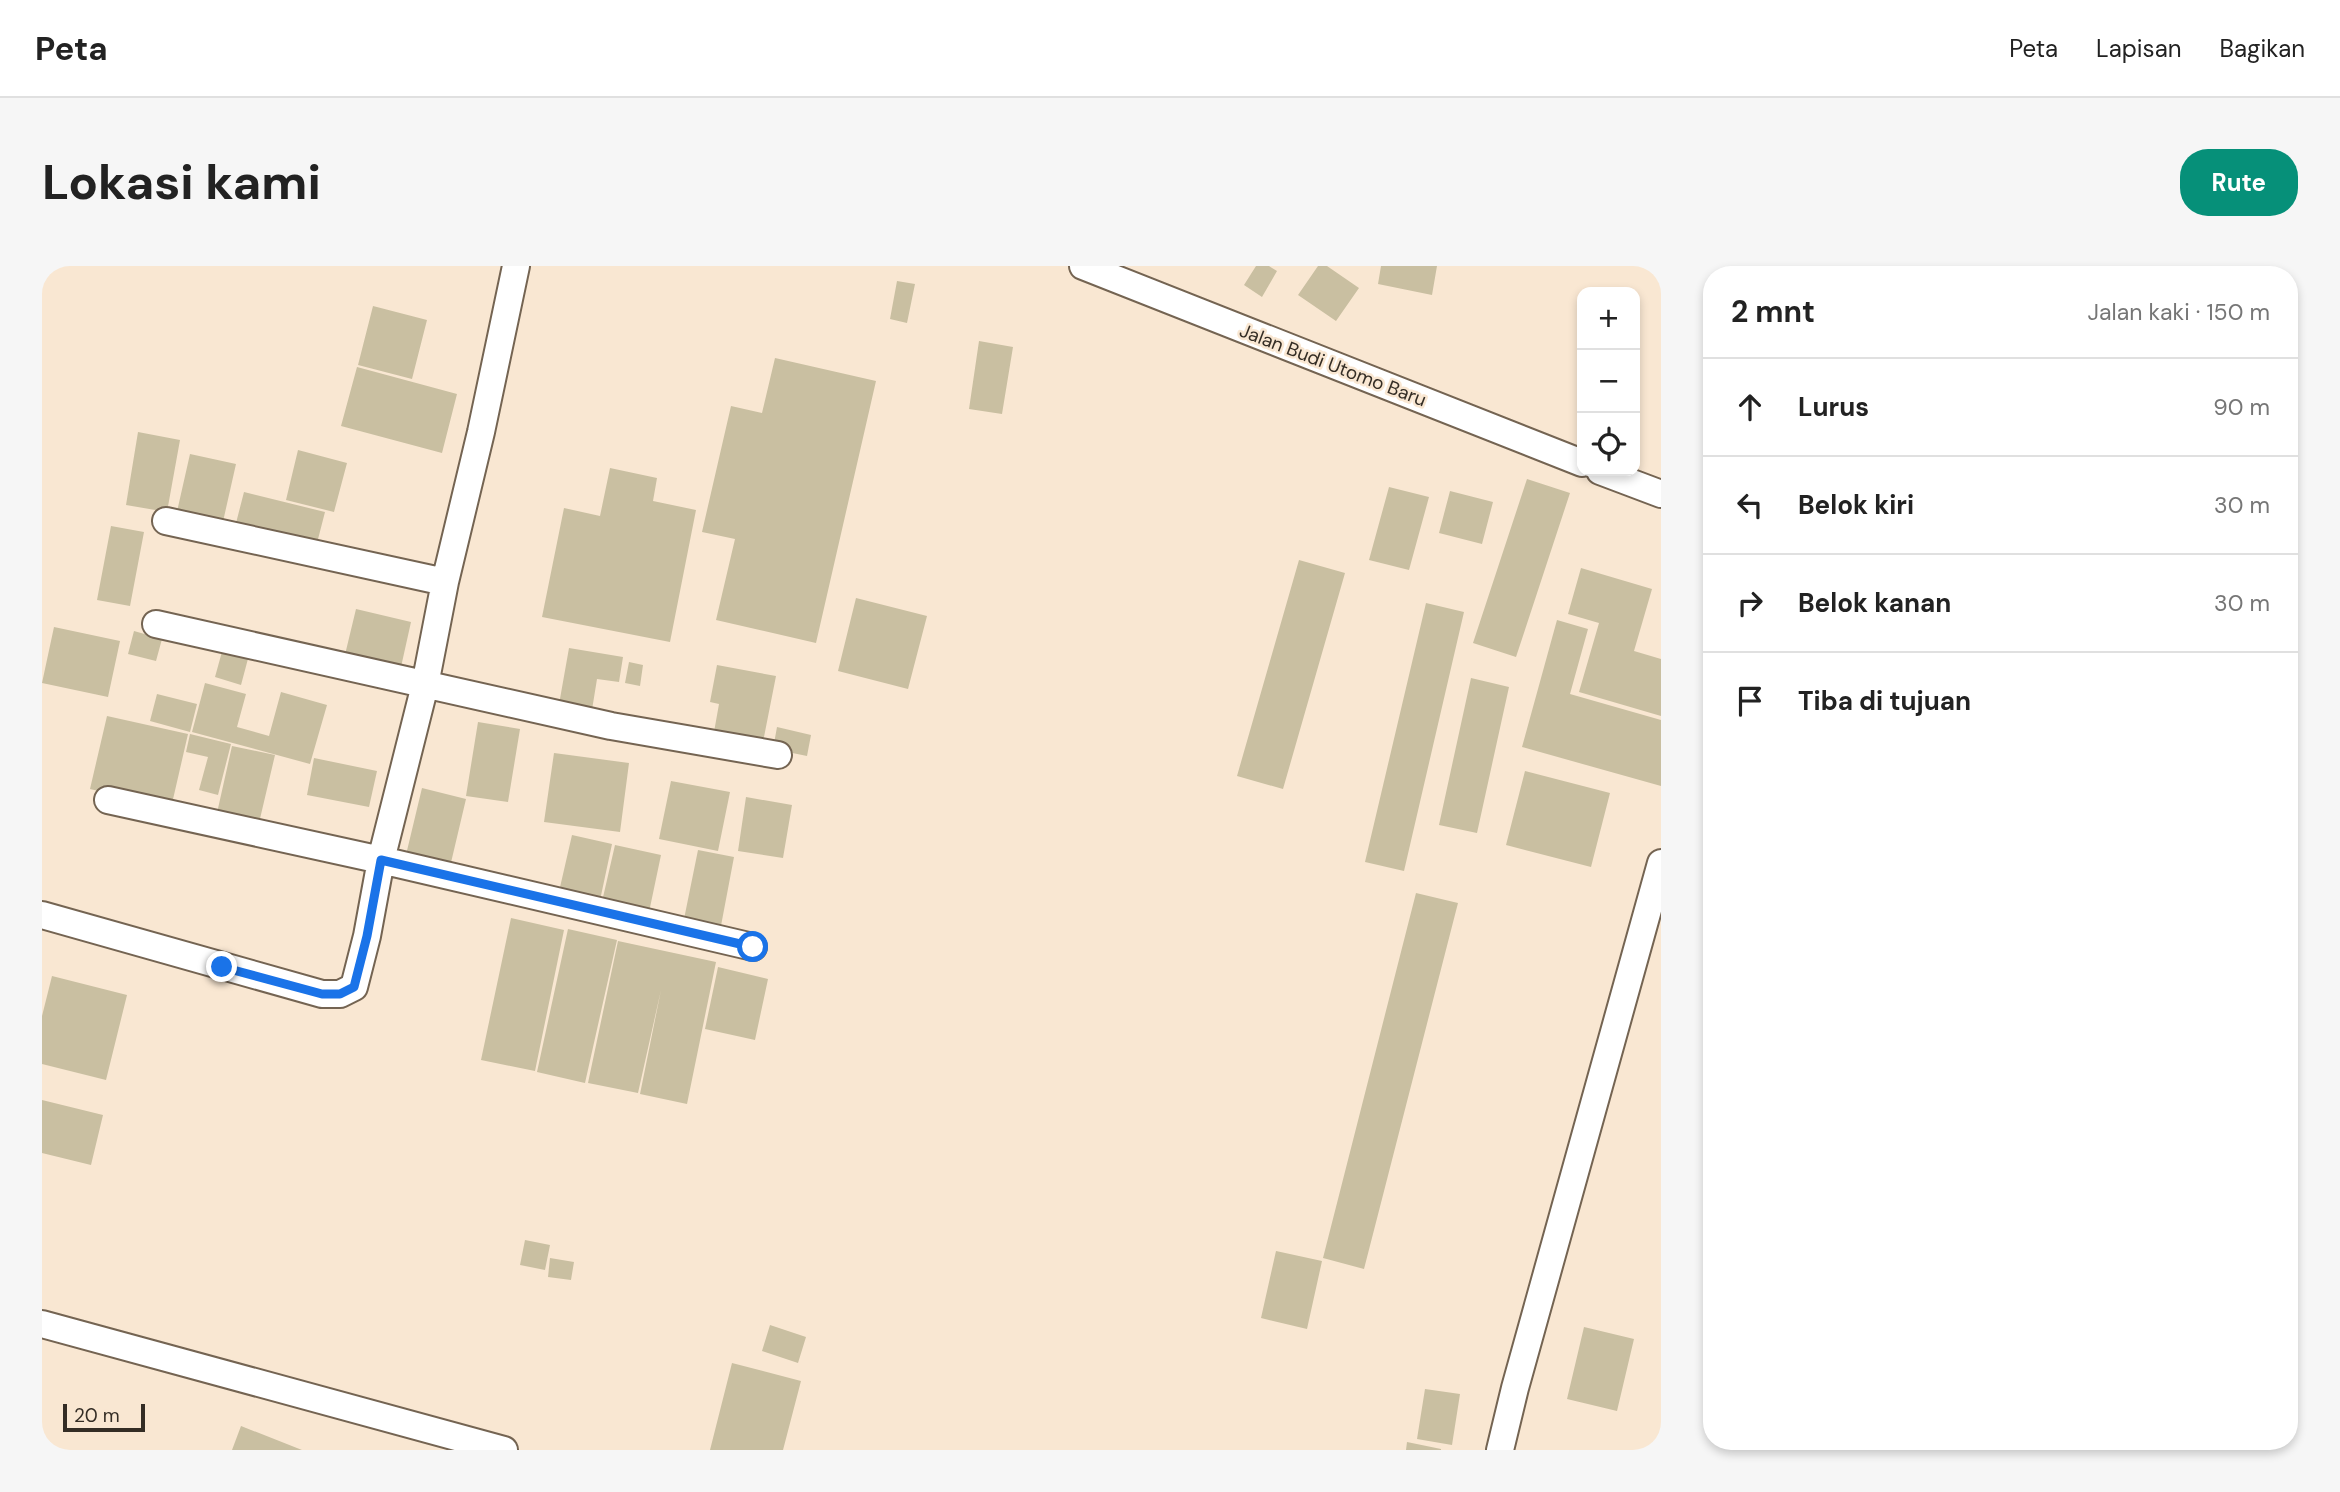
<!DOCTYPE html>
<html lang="id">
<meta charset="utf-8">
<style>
body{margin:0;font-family:"DM Sans",sans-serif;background:#f6f6f6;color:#222}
.controls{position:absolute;right:21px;top:21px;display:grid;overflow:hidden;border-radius:14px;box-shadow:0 4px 10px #0003}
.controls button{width:63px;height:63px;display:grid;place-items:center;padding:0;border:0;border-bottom:2px solid #e0e0e0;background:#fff;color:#222;font:35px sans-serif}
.scale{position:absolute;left:21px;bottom:18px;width:82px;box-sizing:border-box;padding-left:7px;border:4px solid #342d25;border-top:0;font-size:19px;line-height:24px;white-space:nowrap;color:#342d25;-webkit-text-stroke:5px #f9e7d2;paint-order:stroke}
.stop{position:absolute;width:21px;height:21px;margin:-16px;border:5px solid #1a73e8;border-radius:50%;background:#fff}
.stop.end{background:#1a73e8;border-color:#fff;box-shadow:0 2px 7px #0008}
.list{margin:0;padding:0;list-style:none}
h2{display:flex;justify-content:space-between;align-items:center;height:91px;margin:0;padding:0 28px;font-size:30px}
h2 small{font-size:23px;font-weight:400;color:#767676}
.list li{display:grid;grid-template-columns:46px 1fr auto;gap:21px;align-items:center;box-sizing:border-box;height:98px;padding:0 28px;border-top:2px solid #e0e0e0}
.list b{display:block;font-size:26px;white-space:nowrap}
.list em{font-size:23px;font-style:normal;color:#767676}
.icon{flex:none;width:38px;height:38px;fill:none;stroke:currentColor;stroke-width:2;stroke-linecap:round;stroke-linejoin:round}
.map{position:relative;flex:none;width:1619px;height:1184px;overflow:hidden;border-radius:28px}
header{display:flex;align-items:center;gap:42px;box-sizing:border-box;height:98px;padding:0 35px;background:#fff;border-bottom:2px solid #e0e0e0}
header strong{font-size:33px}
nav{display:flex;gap:38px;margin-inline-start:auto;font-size:24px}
.intro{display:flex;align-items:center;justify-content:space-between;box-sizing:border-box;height:168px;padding:0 42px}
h1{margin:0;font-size:49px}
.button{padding:18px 32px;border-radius:28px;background:#069079;color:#fff;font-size:24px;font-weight:700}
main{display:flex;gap:42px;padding:0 42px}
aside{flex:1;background:#fff;border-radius:28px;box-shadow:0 4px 10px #0003}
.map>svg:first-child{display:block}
.building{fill:#c9bfa1}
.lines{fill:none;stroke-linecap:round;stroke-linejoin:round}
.minor-casing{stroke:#746452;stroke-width:30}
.minor{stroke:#fff;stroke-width:26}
.route{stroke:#1a73e8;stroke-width:9}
.labels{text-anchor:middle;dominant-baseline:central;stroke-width:5;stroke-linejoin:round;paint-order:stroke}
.street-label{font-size:19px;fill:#342d25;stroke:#f9e7d2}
</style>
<header>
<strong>Peta</strong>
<nav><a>Peta</a><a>Lapisan</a><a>Bagikan</a></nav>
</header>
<div class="intro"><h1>Lokasi kami</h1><a class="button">Rute</a></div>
<main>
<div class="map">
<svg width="1619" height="1184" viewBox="0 0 1619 1184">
<rect width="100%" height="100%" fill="#f9e7d2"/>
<path class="building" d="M1214,0H1227L1235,5L1220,31L1202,19Z
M1276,0H1285L1317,22L1294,55L1256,29Z
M1339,0H1395L1390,29L1336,18Z
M855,15L873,18L865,57L848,53Z
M331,40L385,54L370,113L316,99Z
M937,75L971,81L960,148L927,143Z
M733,92L834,115L774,377L674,354L693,273L660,266L689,140L720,147Z
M315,101L415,128L400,187L299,160Z
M96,166L138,174L125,246L84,239Z
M256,184L305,197L292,246L244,234Z
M148,188L194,198L180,260L134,250Z
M568,202L615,212L611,235L654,244L628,376L500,351L522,242L558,250Z
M1485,213L1528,227L1474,391L1431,377Z
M1347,221L1387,231L1367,304L1327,294Z
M1408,225L1451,236L1440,278L1397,267Z
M202,226L283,246L274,281L193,261Z
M69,260L102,266L88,340L55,334Z
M1257,294L1303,307L1241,523L1195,510Z
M1539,302L1610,323L1592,385L1619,393V450L1537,426L1557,357L1526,348Z
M814,332L885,350L866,423L796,405Z
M1384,337L1422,346L1362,605L1323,596Z
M314,343L369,356L357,410L301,397Z
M1515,354L1546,363L1528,428L1619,454V520L1480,481Z
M12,361L78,375L66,431L0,417Z
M92,365L120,373L114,395L86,388Z
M181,382L207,389L199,419L173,411Z
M527,382L581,391L577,416L555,413L549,450L516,444Z
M587,396L601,399L598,420L583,417Z
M675,399L734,410L721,476L672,466L677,438L668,436Z
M1429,412L1467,421L1435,567L1397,559Z
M163,417L204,428L195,461L227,470L239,426L285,439L268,498L150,466Z
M115,428L155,438L148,466L108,455Z
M65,450L146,468L129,542L48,523Z
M436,456L478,463L466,536L424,530Z
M735,461L769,469L765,490L731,483Z
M148,468L189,478L176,529L157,524L166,491L144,486Z
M190,480L233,489L217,557L175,547Z
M512,487L587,497L578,566L502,556Z
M272,492L335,505L327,541L265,529Z
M1483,505L1568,527L1549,601L1464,579Z
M629,515L688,526L676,585L617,573Z
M380,522L424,533L407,605L363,593Z
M704,531L750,539L741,592L696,585Z
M530,569L570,578L557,639L516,630Z
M573,579L619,589L606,651L559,640Z
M656,584L692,591L678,665L641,658Z
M1374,627L1416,637L1322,1003L1281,992Z
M469,652L522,664L493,805L439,794Z
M526,663L575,674L543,817L495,806Z
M576,675L674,696L645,838L598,828L619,724L596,827L546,817Z
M676,701L726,713L713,774L663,763Z
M10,710L85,729L64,814L0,798V750Z
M0,834L61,849L49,899L0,887Z
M483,974L508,979L503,1004L478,999Z
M1234,985L1280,995L1265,1063L1219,1052Z
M508,992L532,996L529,1014L506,1011Z
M728,1059L764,1071L756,1097L720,1085Z
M1542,1061L1592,1073L1575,1145L1525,1133Z
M690,1097L759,1115L741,1184H668Z
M1383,1123L1418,1128L1410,1179L1375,1173Z
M199,1160L260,1184H190Z
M1365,1176L1399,1183V1184H1364Z"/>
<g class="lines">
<defs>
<path id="minor" d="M1041,0L1540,197
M1558,205L1619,228
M124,255L403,316
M114,358L569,460L736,489
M66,534L339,594L711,681
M0,649L280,728H298L312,721L325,670L339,594L383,419L403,316L439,166L474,0
M0,1058L462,1184
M1458,1184L1473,1122L1619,597"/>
</defs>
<use href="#minor" class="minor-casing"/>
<use href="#minor" class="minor"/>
</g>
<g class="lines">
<path class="route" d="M180,701L280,728H298L312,721L325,670L339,594L711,681"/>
</g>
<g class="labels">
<g class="street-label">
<text transform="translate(1291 99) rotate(21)">Jalan Budi Utomo Baru</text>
</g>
</g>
</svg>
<div class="controls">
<button>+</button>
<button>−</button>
<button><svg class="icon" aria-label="locate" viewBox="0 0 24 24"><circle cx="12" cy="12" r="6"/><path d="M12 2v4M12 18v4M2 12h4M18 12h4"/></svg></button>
</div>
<div class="scale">20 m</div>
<div class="stop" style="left:711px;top:681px"></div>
<div class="stop end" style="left:180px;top:701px"></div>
</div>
<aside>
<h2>2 mnt<small>Jalan kaki · 150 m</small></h2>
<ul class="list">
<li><svg class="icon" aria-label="ahead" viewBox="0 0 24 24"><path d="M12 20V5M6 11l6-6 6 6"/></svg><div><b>Lurus</b></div><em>90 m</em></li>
<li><svg class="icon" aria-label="left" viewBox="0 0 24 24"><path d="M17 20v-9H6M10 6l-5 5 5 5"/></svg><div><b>Belok kiri</b></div><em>30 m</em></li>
<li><svg class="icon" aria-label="right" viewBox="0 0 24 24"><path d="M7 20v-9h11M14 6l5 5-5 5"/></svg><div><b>Belok kanan</b></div><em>30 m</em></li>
<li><svg class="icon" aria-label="arrive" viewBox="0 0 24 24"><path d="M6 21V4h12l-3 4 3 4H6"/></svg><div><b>Tiba di tujuan</b></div></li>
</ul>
</aside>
</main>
